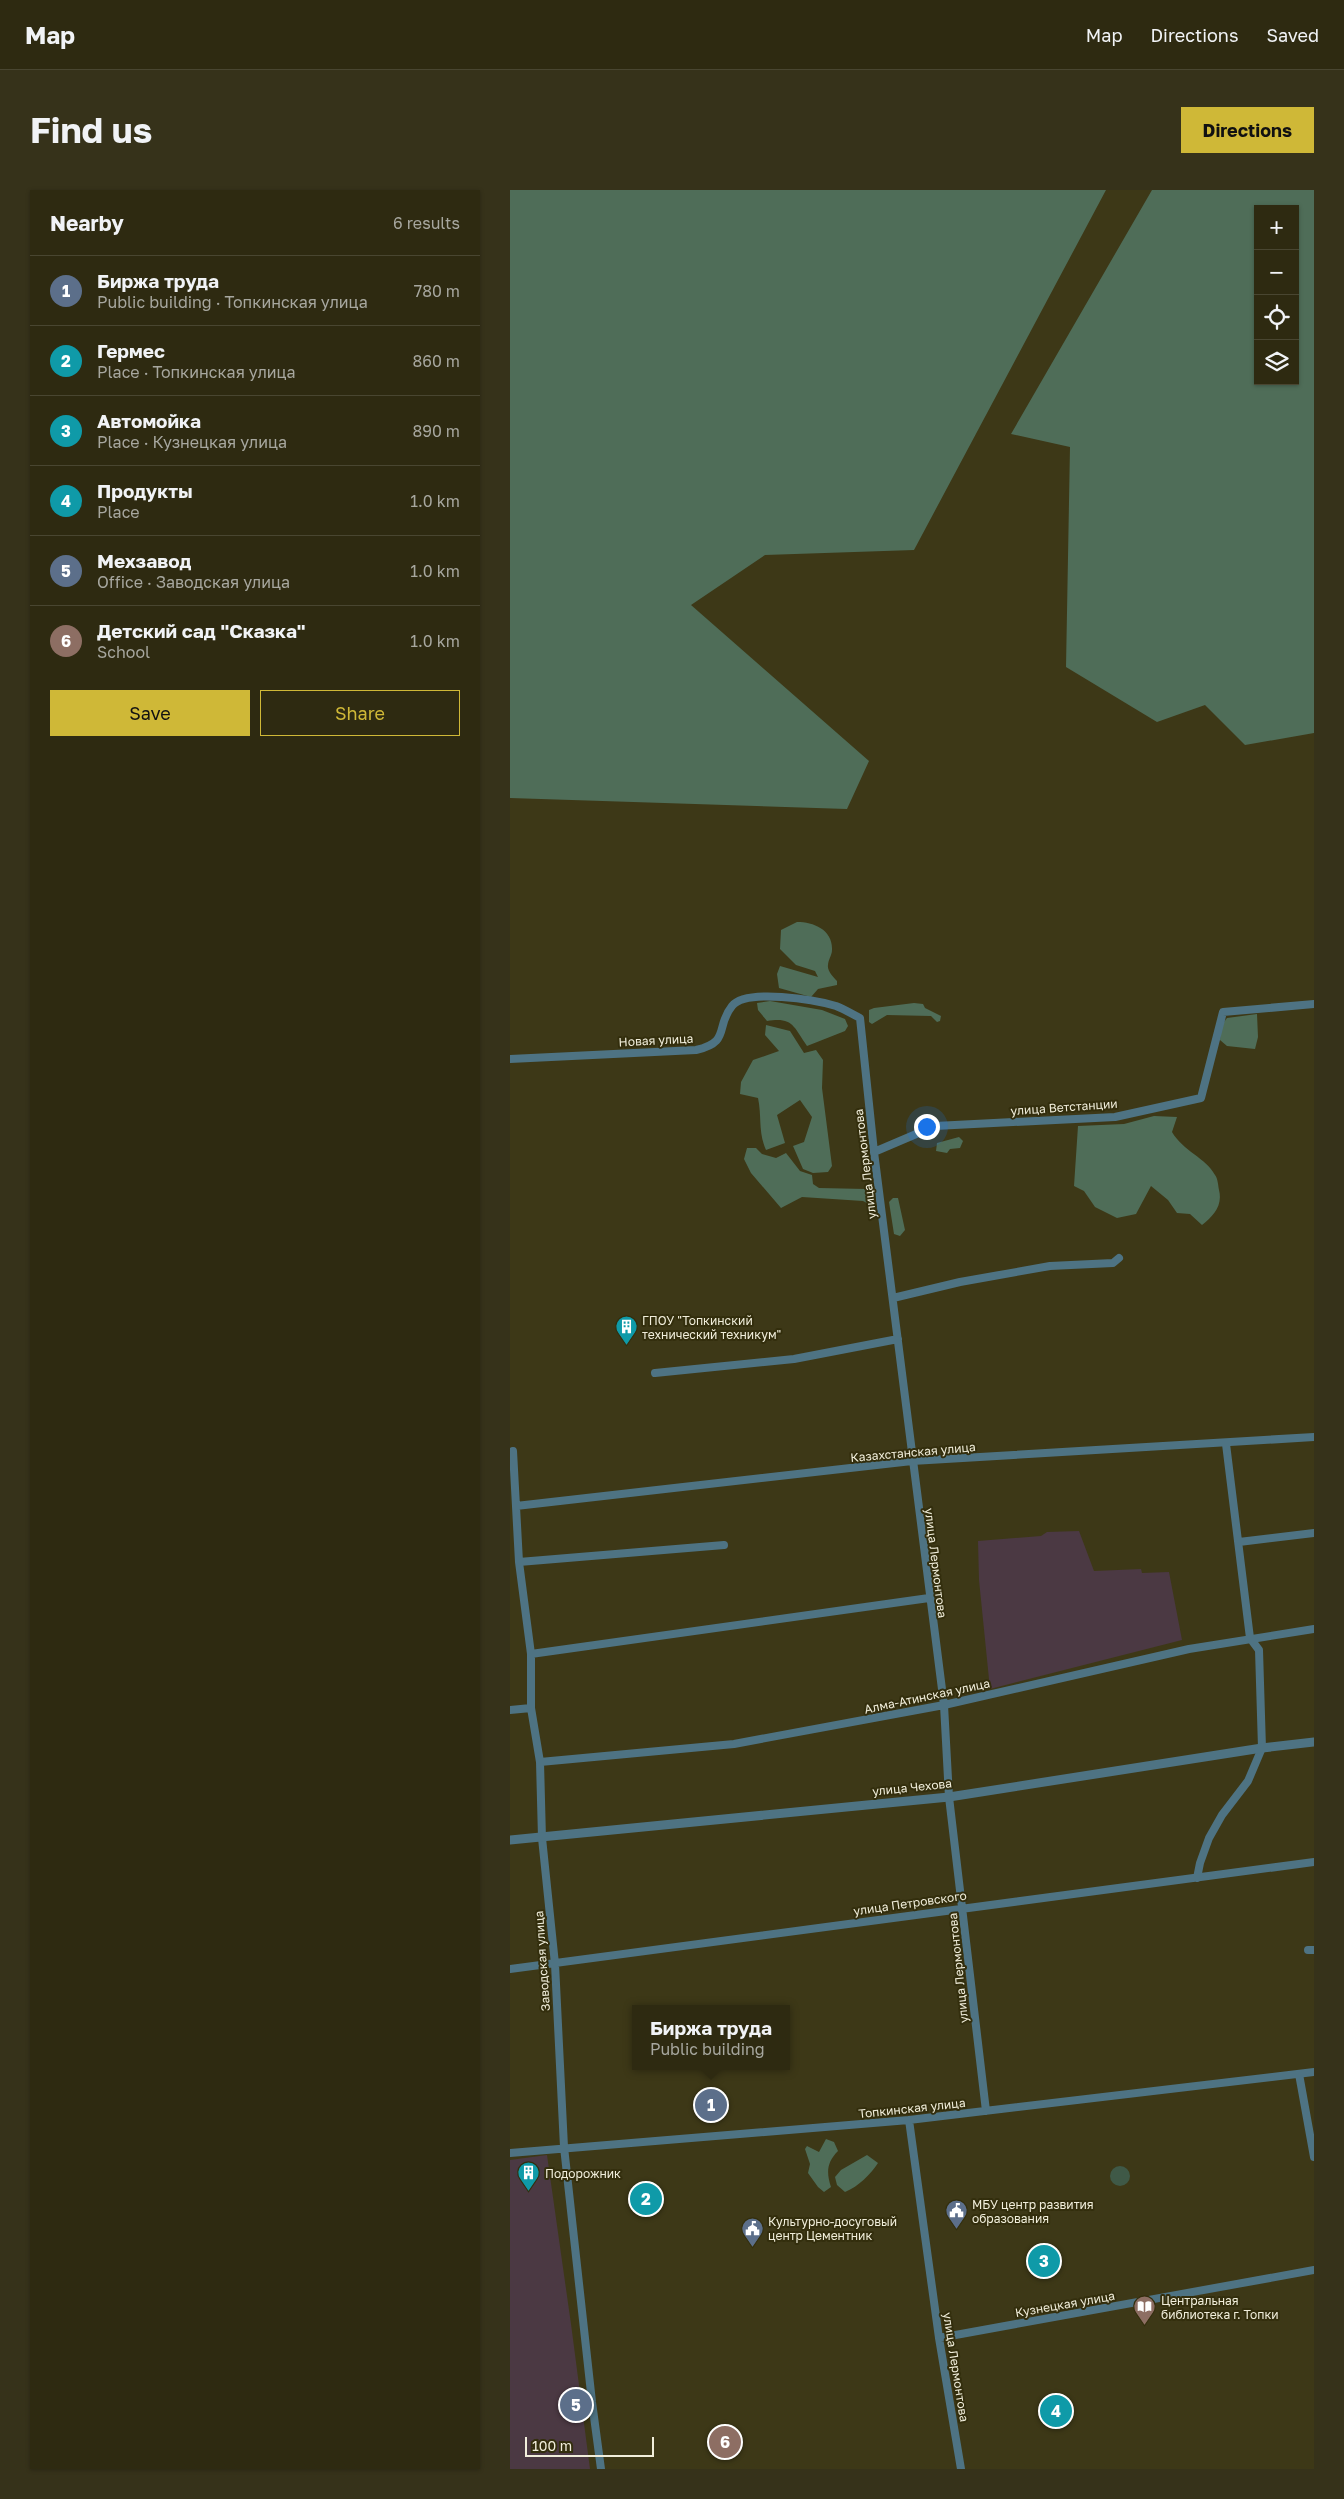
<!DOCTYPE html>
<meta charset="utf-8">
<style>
body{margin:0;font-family:"Golos Text",sans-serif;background:#36321a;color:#f1f3f6}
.controls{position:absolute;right:15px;top:15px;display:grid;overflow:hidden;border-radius:0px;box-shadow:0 1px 4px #0004}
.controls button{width:45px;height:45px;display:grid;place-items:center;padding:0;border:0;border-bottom:1px solid #494631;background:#2e2a11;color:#f1f3f6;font:25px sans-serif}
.scale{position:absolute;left:15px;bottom:12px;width:129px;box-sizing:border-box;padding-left:5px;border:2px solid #f1eedb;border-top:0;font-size:14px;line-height:18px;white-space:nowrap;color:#f1eedb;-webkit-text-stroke:4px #332e0d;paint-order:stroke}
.you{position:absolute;left:416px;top:936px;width:18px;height:18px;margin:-12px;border:4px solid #fff;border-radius:50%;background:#1a73e8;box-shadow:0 0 0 8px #1a73e833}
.badge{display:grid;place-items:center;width:32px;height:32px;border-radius:50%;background:#cfb837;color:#fff;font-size:16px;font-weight:700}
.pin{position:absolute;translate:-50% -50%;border:2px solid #fff;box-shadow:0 1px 5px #0006}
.popup{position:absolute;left:122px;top:1815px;width:158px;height:65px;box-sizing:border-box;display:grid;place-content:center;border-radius:0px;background:#2e2a11;filter:drop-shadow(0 1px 4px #0005);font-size:16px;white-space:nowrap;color:#a7a79f}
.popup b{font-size:19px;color:#f1f3f6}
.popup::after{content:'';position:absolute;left:50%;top:100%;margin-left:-10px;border:10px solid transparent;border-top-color:#2e2a11}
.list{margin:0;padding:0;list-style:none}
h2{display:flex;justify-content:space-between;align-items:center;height:65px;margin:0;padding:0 20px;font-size:21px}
h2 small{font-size:16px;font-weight:400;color:#a7a79f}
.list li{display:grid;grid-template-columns:32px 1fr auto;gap:15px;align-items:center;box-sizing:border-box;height:70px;padding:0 20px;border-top:1px solid #494631}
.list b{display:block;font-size:19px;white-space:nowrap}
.list p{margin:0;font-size:16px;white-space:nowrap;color:#a7a79f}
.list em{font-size:16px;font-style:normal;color:#a7a79f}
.actions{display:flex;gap:10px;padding:15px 20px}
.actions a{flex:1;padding:11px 0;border:1px solid #cfb837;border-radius:0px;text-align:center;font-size:18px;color:#cfb837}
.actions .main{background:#cfb837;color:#111}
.icon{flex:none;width:28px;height:28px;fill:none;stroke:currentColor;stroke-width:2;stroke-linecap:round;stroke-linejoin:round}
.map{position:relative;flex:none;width:804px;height:2279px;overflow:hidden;border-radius:0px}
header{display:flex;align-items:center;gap:30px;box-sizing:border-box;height:70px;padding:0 25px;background:#2e2a11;border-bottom:1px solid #494631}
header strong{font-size:24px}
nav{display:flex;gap:28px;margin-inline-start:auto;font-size:18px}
.intro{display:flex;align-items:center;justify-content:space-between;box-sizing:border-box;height:120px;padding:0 30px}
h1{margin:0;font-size:35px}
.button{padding:12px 22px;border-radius:0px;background:#cfb837;color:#111;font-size:18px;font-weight:700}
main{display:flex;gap:30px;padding:0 30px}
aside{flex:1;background:#2e2a11;border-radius:0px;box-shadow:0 1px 4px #0004}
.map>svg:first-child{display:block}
.industrial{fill:#4b3943}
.green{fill:#3f5947}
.forest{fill:#4f6d58;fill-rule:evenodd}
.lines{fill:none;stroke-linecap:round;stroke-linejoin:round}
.minor{stroke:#4e7383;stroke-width:8}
.tertiary{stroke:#4e7383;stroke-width:9}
.labels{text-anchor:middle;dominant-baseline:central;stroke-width:4;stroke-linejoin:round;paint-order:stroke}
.street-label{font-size:12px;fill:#f1eedb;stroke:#332e0d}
.poi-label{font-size:12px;fill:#f1eedb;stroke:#332e0d;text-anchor:start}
</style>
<header>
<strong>Map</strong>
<nav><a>Map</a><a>Directions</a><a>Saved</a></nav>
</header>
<div class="intro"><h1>Find us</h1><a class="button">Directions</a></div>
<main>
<aside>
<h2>Nearby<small>6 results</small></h2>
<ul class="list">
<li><span class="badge" style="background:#5c6f8a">1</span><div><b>Биржа труда</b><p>Public building · Топкинская улица</p></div><em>780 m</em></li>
<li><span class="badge" style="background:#0f9aa8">2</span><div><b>Гермес</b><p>Place · Топкинская улица</p></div><em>860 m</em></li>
<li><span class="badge" style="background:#0f9aa8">3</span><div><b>Автомойка</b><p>Place · Кузнецкая улица</p></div><em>890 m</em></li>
<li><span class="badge" style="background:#0f9aa8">4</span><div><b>Продукты</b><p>Place</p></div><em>1.0 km</em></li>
<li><span class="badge" style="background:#5c6f8a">5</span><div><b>Мехзавод</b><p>Office · Заводская улица</p></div><em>1.0 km</em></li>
<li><span class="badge" style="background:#8d6e63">6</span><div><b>Детский сад &quot;Сказка&quot;</b><p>School</p></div><em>1.0 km</em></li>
</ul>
<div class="actions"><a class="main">Save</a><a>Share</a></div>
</aside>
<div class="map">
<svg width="804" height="2279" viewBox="0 0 804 2279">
<rect width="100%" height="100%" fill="#3d3817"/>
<path class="industrial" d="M569,1341L584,1381L631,1379L632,1383L659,1382L672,1450L480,1499L469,1390L468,1351L531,1346L537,1342Z
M37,1965L61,2134L80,2279H0V1970Z"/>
<path class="green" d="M600 1986a10 10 0 1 1 20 0a10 10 0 1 1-20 0Z"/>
<path class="forest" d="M0,0H596L404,360L255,365L181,415L359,571L337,619L0,608Z
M642,0H804V543L735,555L695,515L647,532L556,477L560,257L501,244ZM748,19H785V191H748Z
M287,732C304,732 323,740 322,760C322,765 318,770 318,775C317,781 323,787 327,791V795L308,799L301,807L269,798L267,784L270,776L308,787L305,781L286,775L270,759L271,740Z
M260,811L312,820L335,829L338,836L335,841L297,856C283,836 283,827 257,831L248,820L247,813Z
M404,813L413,814L415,818L431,826L430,831L427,832L421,826L377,825L362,834L359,832V820L364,818Z
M747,824L748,847L745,859L717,856L710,850L711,836L717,828Z
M256,835L280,841L294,863L306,860L313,870L312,898L322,976L318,982L303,983L293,979L283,956L294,952L302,927L290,910L267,925L275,953L256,960C248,942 252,927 248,908L230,904L231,892L243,870L269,861L255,845Z
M644,926L667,927L662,942C673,961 696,968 705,985C708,989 708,995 709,1000C713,1016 703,1026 692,1035L680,1024L667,1023L658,1010L641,996L626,1024L607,1028L585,1017L574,1001L564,996L568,936L614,934Z
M449,947L453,951L450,958L440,959L437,963L426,961L427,953Z
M237,958H246L252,964L266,968L276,963L290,981L302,985L303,994L309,998L356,999L360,1000L364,1009L361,1015L353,1011L292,1007L271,1018L241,983L234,969Z
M383,1008H388L395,1040L390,1046L384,1044L379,1012Z
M316,1949L324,1952L328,1961C317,1972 316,1982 321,1997L314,2002L308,1997L298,1983L300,1974L295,1959L297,1956L309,1962Z
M357,1965L368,1973C360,1985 349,1996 335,2002L327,1995L325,1987L331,1980Z"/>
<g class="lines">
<path class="minor" d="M0,869L186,860C221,852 205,837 222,816C236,798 306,810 326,816C334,819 342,824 350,828L364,962L434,1515L439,1607L476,1921
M364,962L425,936L605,927L691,908L713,822L804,814
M383,1108L450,1092L540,1076L603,1073L609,1068
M145,1183L284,1169L388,1149
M3,1261L9,1372L21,1464V1518L30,1572L32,1648L45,1774L54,1957L82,2212L91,2279
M6,1316L402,1271L804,1247
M729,1352L804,1343
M9,1372L214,1355
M21,1464L419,1408
M0,1520L21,1518
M30,1572L224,1554L434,1515L679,1459L804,1439
M687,1688L690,1673L699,1648L712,1625L738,1591L752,1558L749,1460L740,1448L716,1254
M798,1760H804
M0,1779L804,1672
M789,1884L804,1967
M399,1930L429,2148L451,2279
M0,1963L399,1930L804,1882
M429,2148L804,2080"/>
<path class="tertiary" d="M0,1650L439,1607L752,1558L804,1552"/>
</g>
<defs>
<symbol id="building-pin" viewBox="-11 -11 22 30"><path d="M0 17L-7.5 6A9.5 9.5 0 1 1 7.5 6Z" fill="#0f9aa8" stroke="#332e0d"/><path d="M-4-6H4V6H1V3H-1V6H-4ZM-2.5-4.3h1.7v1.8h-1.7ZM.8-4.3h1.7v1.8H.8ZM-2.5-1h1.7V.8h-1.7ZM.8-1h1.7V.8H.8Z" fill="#fff"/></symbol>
<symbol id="civic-pin" viewBox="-11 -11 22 30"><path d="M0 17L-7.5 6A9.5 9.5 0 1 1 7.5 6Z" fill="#5c6f8a" stroke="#332e0d"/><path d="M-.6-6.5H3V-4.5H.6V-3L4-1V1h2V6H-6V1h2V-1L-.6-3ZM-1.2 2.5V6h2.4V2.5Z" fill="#fff"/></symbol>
<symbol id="library-pin" viewBox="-11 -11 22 30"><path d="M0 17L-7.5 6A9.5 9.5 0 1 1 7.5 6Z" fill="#8d6e63" stroke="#332e0d"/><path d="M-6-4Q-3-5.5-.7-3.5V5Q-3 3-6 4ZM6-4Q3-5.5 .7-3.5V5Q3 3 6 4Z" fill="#fff"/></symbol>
</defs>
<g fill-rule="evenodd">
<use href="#building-pin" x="104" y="1124" width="25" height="34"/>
<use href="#building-pin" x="6" y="1970" width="25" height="34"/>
<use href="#civic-pin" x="434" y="2008" width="25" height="34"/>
<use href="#civic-pin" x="230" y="2026" width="25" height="34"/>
<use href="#library-pin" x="622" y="2104" width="25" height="34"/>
</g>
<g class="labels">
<g class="street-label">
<text transform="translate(146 850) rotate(-3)">Новая улица</text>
<text transform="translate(554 917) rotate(-4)">улица Ветстанции</text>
<text transform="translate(355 974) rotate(-97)">улица Лермонтова</text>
<text transform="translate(403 1262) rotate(-5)">Казахстанская улица</text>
<text transform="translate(426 1373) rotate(83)">улица Лермонтова</text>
<text transform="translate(417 1506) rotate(-12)">Алма-Атинская улица</text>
<text transform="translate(402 1597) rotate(-6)">улица Чехова</text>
<text transform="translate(400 1713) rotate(-8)">улица Петровского</text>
<text transform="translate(32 1771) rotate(-94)">Заводская улица</text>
<text transform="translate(448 1778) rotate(-96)">улица Лермонтова</text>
<text transform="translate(402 1918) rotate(-6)">Топкинская улица</text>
<text transform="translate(555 2114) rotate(-10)">Кузнецкая улица</text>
<text transform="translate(446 2177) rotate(81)">улица Лермонтова</text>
</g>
<g class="poi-label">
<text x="132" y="1130">ГПОУ "Топкинский<tspan x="132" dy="14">технический техникум"</tspan></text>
<text x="35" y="1983">Подорожник</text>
<text x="462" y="2014">МБУ центр развития<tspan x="462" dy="14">образования</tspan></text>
<text x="258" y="2031">Культурно-досуговый<tspan x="258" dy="14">центр Цементник</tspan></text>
<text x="651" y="2110">Центральная<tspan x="651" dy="14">библиотека г. Топки</tspan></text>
</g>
</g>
</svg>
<div class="controls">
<button>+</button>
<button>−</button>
<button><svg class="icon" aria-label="locate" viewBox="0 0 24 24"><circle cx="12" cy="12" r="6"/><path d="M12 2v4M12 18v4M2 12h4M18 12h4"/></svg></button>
<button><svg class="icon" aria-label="layers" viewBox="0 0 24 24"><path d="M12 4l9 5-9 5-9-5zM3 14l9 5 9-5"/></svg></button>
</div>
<div class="scale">100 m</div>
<div class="you"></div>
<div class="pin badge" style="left:201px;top:1915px;background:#5c6f8a">1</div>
<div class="popup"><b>Биржа труда</b>Public building</div>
<div class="pin badge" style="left:136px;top:2009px;background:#0f9aa8">2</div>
<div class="pin badge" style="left:534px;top:2071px;background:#0f9aa8">3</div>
<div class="pin badge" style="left:546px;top:2221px;background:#0f9aa8">4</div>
<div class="pin badge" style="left:66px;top:2215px;background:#5c6f8a">5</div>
<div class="pin badge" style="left:215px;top:2252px;background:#8d6e63">6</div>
</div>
</main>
